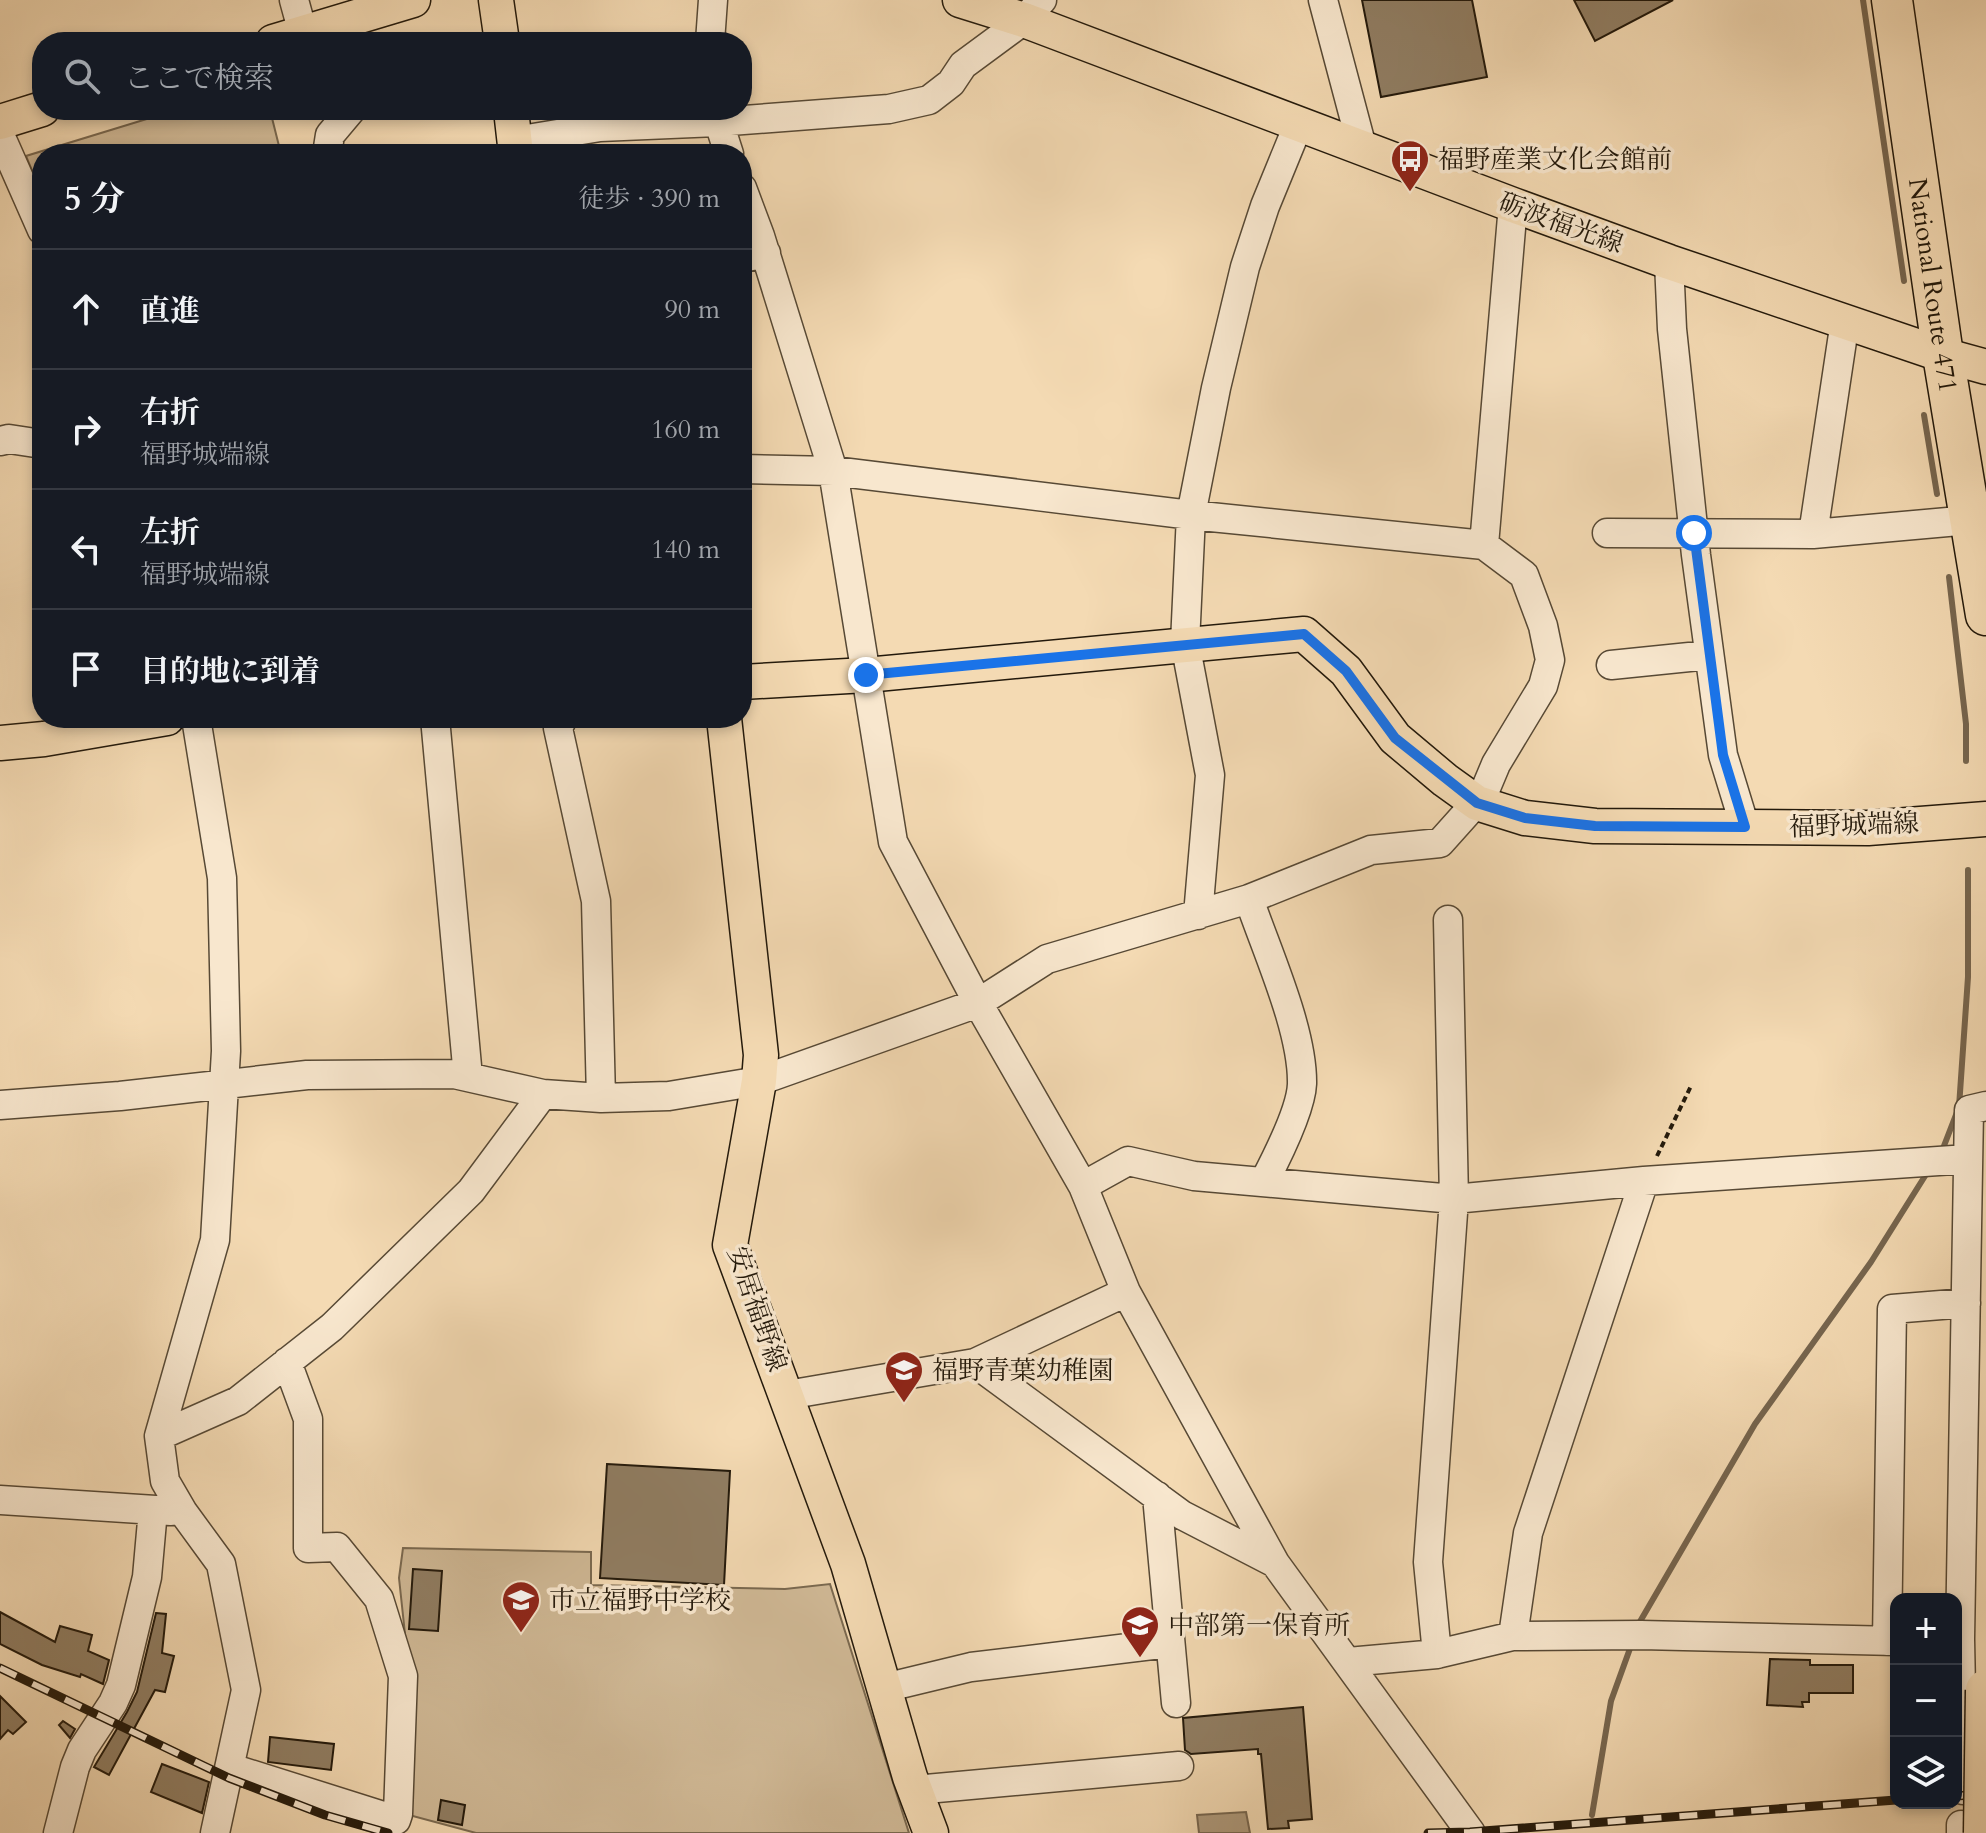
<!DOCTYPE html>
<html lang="ja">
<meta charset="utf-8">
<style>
body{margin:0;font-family:Cardo,"Noto Serif JP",serif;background:#242831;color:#f1f3f6}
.controls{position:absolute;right:24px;bottom:24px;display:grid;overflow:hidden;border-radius:16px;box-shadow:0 4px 12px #0003}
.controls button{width:72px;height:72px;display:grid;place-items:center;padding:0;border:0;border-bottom:2px solid #363941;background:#171b24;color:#f1f3f6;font:40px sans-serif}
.stop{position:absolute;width:24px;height:24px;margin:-18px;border:6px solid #1a73e8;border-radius:50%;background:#fff}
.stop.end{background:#1a73e8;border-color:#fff;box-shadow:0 2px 8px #0008}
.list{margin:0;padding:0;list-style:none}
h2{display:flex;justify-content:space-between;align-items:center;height:104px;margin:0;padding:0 32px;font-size:34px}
h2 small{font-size:26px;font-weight:400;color:#9ea1a6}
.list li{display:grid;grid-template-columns:52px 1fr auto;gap:24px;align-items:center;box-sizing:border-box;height:120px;padding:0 32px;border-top:2px solid #363941}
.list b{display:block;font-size:30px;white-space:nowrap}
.list p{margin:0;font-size:26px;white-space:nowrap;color:#9ea1a6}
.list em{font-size:26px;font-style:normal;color:#9ea1a6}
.icon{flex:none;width:44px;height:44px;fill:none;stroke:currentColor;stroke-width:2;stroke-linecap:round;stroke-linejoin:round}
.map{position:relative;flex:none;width:1986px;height:1833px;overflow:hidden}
.search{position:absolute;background:#171b24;box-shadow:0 4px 12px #0003;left:32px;top:32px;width:720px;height:88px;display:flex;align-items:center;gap:20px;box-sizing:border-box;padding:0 28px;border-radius:32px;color:#9ea1a6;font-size:30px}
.panel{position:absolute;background:#171b24;box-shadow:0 4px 12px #0003;left:32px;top:144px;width:720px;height:584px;border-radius:32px}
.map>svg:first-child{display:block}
.green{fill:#d0b996;stroke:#7a6950;stroke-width:2}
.water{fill:#ad987a;stroke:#76654e;stroke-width:2}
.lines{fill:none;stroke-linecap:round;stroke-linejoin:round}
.stream{stroke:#76654e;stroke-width:6}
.building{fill:#907d62;stroke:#23190b;stroke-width:2}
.minor-casing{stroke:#574935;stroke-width:31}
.major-casing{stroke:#23190b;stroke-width:37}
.highway-casing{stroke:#23190b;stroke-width:43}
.path{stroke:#23190b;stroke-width:4;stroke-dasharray:6 4;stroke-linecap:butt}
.minor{stroke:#f8e7ce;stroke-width:28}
.major{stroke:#f4dab3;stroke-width:34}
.highway{stroke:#f4dab3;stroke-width:40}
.rail-casing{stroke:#23190b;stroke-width:9}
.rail{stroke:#f8e7ce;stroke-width:6;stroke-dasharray:18;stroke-linecap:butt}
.highway-bridge-casing{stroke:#23190b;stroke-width:43;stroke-linecap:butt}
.highway-bridge{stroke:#f4dab3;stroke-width:40}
.route{stroke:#1a73e8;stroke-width:10}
.labels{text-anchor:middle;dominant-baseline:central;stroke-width:7;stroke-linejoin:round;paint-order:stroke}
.poi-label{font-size:26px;fill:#23190b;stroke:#f8e7ce;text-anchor:start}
.street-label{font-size:26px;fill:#23190b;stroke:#f8e7ce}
</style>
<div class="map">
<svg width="1986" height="1833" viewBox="0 0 1986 1833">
<rect width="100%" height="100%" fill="#f4dab3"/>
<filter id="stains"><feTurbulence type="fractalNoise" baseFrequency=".0025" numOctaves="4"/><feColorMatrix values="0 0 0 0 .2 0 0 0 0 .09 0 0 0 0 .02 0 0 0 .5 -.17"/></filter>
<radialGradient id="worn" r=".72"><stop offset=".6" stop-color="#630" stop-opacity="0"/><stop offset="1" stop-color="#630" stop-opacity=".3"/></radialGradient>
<path class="green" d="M176,110H270L281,154H42V195L26,156Z
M403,1548L591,1552V1585L785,1589L830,1584L909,1833H476L409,1815L408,1662L399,1578Z"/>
<path class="water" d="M1246,1812L1250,1833H1199L1197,1815Z"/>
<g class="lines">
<path class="stream" d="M1863,0L1904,281
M1924,415L1937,494
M1949,577L1966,724V761
M1942,1151L1959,1107L1968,977V870
M1638,1625L1755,1424L1871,1262L1925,1176
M1592,1815L1611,1701L1632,1643"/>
</g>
<path class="building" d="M1362,0H1472L1487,77L1381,97Z
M1574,0H1673L1595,41Z
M607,1464L730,1471L724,1585L600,1578Z
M413,1569L442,1571L438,1631L409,1629Z
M0,1612L55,1642L60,1626L92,1635L88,1651L109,1660L103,1684L81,1674L80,1677L42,1665L0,1644Z
M156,1613L166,1614L162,1653L174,1656L165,1692L155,1690L109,1775L94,1767L127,1712L137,1692Z
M1770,1659L1810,1660V1665H1853V1693H1809V1702H1802L1803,1707L1767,1705Z
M0,1696L26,1722L13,1734L8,1730L0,1739Z
M1303,1707L1312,1819L1288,1821L1289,1828L1268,1829L1261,1754H1258V1749L1191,1754L1185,1750L1183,1718Z
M63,1721L75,1729L70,1738L59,1725Z
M270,1737L334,1744L331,1770L268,1762Z
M162,1764L209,1782L202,1813L151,1792Z
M441,1800L465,1805L462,1825L438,1820Z"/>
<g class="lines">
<defs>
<path id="minor" d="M294,0L303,33
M1323,0L1362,147
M710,42L713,0
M715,110L729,154
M0,135L42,230
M515,141L600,127L717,122L889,109L929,100L951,83L963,65L1024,20L1042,0
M327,154L330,135L351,110
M742,188L760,236L833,471L893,842L978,1003L1083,1186L1126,1292L1275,1563L1471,1833
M742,258L766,253
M1669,262L1672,329L1696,555L1723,755L1745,827
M1845,321L1813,534L1970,520
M0,441L9,439L42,444
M1607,533L1813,534
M1484,545L1513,205
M1611,665L1709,655
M196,718L222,878L226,1051L215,1240L159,1436L165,1481L183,1512L221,1564L246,1690L215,1833
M435,718L468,1077
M563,718L558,728L596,901L601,1098
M1249,899C1267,952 1303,1030 1302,1084C1301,1110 1276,1159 1264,1182
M1198,915L1210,775L1185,643L1191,515L1216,388L1245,267L1265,206L1299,123
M0,1105L120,1096L307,1075L454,1074L543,1094L601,1098L669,1096L759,1081L978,1003L1047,959L1249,899L1371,850L1440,843L1483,795L1496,764L1543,686L1550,660L1543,626L1524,575L1484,545L1191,515L833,471L742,469
M1083,1186L1128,1161L1194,1176L1454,1199L1644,1181L1968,1159
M975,1363L1182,1515L1275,1563
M787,1395L975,1363L1126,1292
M159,1436L238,1401L332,1327L471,1191L543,1094
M1157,1496L1176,1703
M0,1500L171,1511
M1513,1636L1528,1533L1644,1181
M1887,1641L1892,1309L1966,1303
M1437,1654L1428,1562L1454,1199L1448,920
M1348,1662L1437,1654L1513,1636L1641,1635L1896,1641
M884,1688L971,1667L1169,1643
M231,1768L396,1820L398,1814L403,1676L379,1599L337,1547L308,1548V1419L287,1362
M915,1790L1179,1766
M1963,1790L1960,1639L1969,1110L1986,1106
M58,1833L75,1767L82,1750L113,1703L121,1685L147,1577L153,1510
M1961,1833V1825"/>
<path id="major" d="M496,0L502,42
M960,0L1024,20L1513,205L1669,262L1943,355L1986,367
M273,42L413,0
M511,110L516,154
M0,122L42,109
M742,682L866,675L1304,634L1346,671L1395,738L1445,780L1477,803L1525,818L1595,826L1868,828L1986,819
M724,718L761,1055L759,1081L730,1245L848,1564L910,1777L931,1833
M0,743L44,739L167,718"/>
<g id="highway">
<path id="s1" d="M1892,0L1943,355L1986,615"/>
</g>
</defs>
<use href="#minor" class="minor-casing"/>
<use href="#major" class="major-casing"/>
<use href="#highway" class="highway-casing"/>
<path class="path" d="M1657,1156L1691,1086"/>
<use href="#minor" class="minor"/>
<use href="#major" class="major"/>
<use href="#highway" class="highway"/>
<defs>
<path id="rail" d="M0,1668L229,1778L325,1815L388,1833
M1956,1796L1986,1794
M1428,1833L1470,1832L1896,1800"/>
</defs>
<use href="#rail" class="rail-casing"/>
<use href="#rail" class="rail"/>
<defs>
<path id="highway-bridge" d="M1984,1833L1986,1690"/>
</defs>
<use href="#highway-bridge" class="highway-bridge-casing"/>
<use href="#highway-bridge" class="highway-bridge"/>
</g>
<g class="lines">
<path class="route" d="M866,675L1304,634L1346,671L1395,738L1477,803L1525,818L1595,826L1745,827L1723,755L1694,533"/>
</g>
<defs>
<symbol id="bus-pin" viewBox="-11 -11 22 30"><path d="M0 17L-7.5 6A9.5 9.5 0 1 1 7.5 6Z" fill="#8f2418" stroke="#f8e7ce"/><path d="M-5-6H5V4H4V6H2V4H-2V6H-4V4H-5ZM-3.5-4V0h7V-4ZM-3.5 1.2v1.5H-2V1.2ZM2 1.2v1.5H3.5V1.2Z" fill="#fff"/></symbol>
<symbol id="school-pin" viewBox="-11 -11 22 30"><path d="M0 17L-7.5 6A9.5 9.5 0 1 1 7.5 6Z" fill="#8f2418" stroke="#f8e7ce"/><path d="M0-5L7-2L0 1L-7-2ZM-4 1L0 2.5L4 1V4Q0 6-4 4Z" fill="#fff"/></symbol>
</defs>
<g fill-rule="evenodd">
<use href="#bus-pin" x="1388" y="137" width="44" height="60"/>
<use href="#school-pin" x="882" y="1348" width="44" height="60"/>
<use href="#school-pin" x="499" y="1578" width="44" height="60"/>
<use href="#school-pin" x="1118" y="1603" width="44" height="60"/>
</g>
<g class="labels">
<g class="poi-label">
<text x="1438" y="159">福野産業文化会館前</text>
<text x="932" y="1370">福野青葉幼稚園</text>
<text x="549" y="1600">市立福野中学校</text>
<text x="1168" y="1625">中部第一保育所</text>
</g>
<g class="street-label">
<text transform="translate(1561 223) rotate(20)">砺波福光線</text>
<text stroke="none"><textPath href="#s1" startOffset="288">National Route 471</textPath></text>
<text transform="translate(1854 825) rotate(-2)">福野城端線</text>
<text transform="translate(757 1309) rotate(71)">安居福野線</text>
</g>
</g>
<rect width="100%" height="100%" filter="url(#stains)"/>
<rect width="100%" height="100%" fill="url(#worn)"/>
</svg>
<div class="controls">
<button>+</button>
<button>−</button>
<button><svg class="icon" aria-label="layers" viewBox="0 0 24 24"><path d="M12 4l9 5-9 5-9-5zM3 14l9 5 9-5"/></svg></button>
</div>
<div class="stop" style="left:1694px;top:533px"></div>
<div class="stop end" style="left:866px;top:675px"></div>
<div class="search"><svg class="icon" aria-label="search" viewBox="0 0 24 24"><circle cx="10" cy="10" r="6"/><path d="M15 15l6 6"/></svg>ここで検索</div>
<section class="panel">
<h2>5 分<small>徒歩 · 390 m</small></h2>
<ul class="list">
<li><svg class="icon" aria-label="ahead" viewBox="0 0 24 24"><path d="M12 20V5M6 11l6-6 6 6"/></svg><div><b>直進</b></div><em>90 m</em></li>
<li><svg class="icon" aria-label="right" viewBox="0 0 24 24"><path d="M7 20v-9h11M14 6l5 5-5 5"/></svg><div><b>右折</b><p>福野城端線</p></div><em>160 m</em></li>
<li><svg class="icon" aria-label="left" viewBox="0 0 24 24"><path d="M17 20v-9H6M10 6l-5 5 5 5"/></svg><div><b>左折</b><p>福野城端線</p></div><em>140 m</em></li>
<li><svg class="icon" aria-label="arrive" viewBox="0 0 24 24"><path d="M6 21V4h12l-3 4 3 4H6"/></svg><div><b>目的地に到着</b></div></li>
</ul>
</section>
</div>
